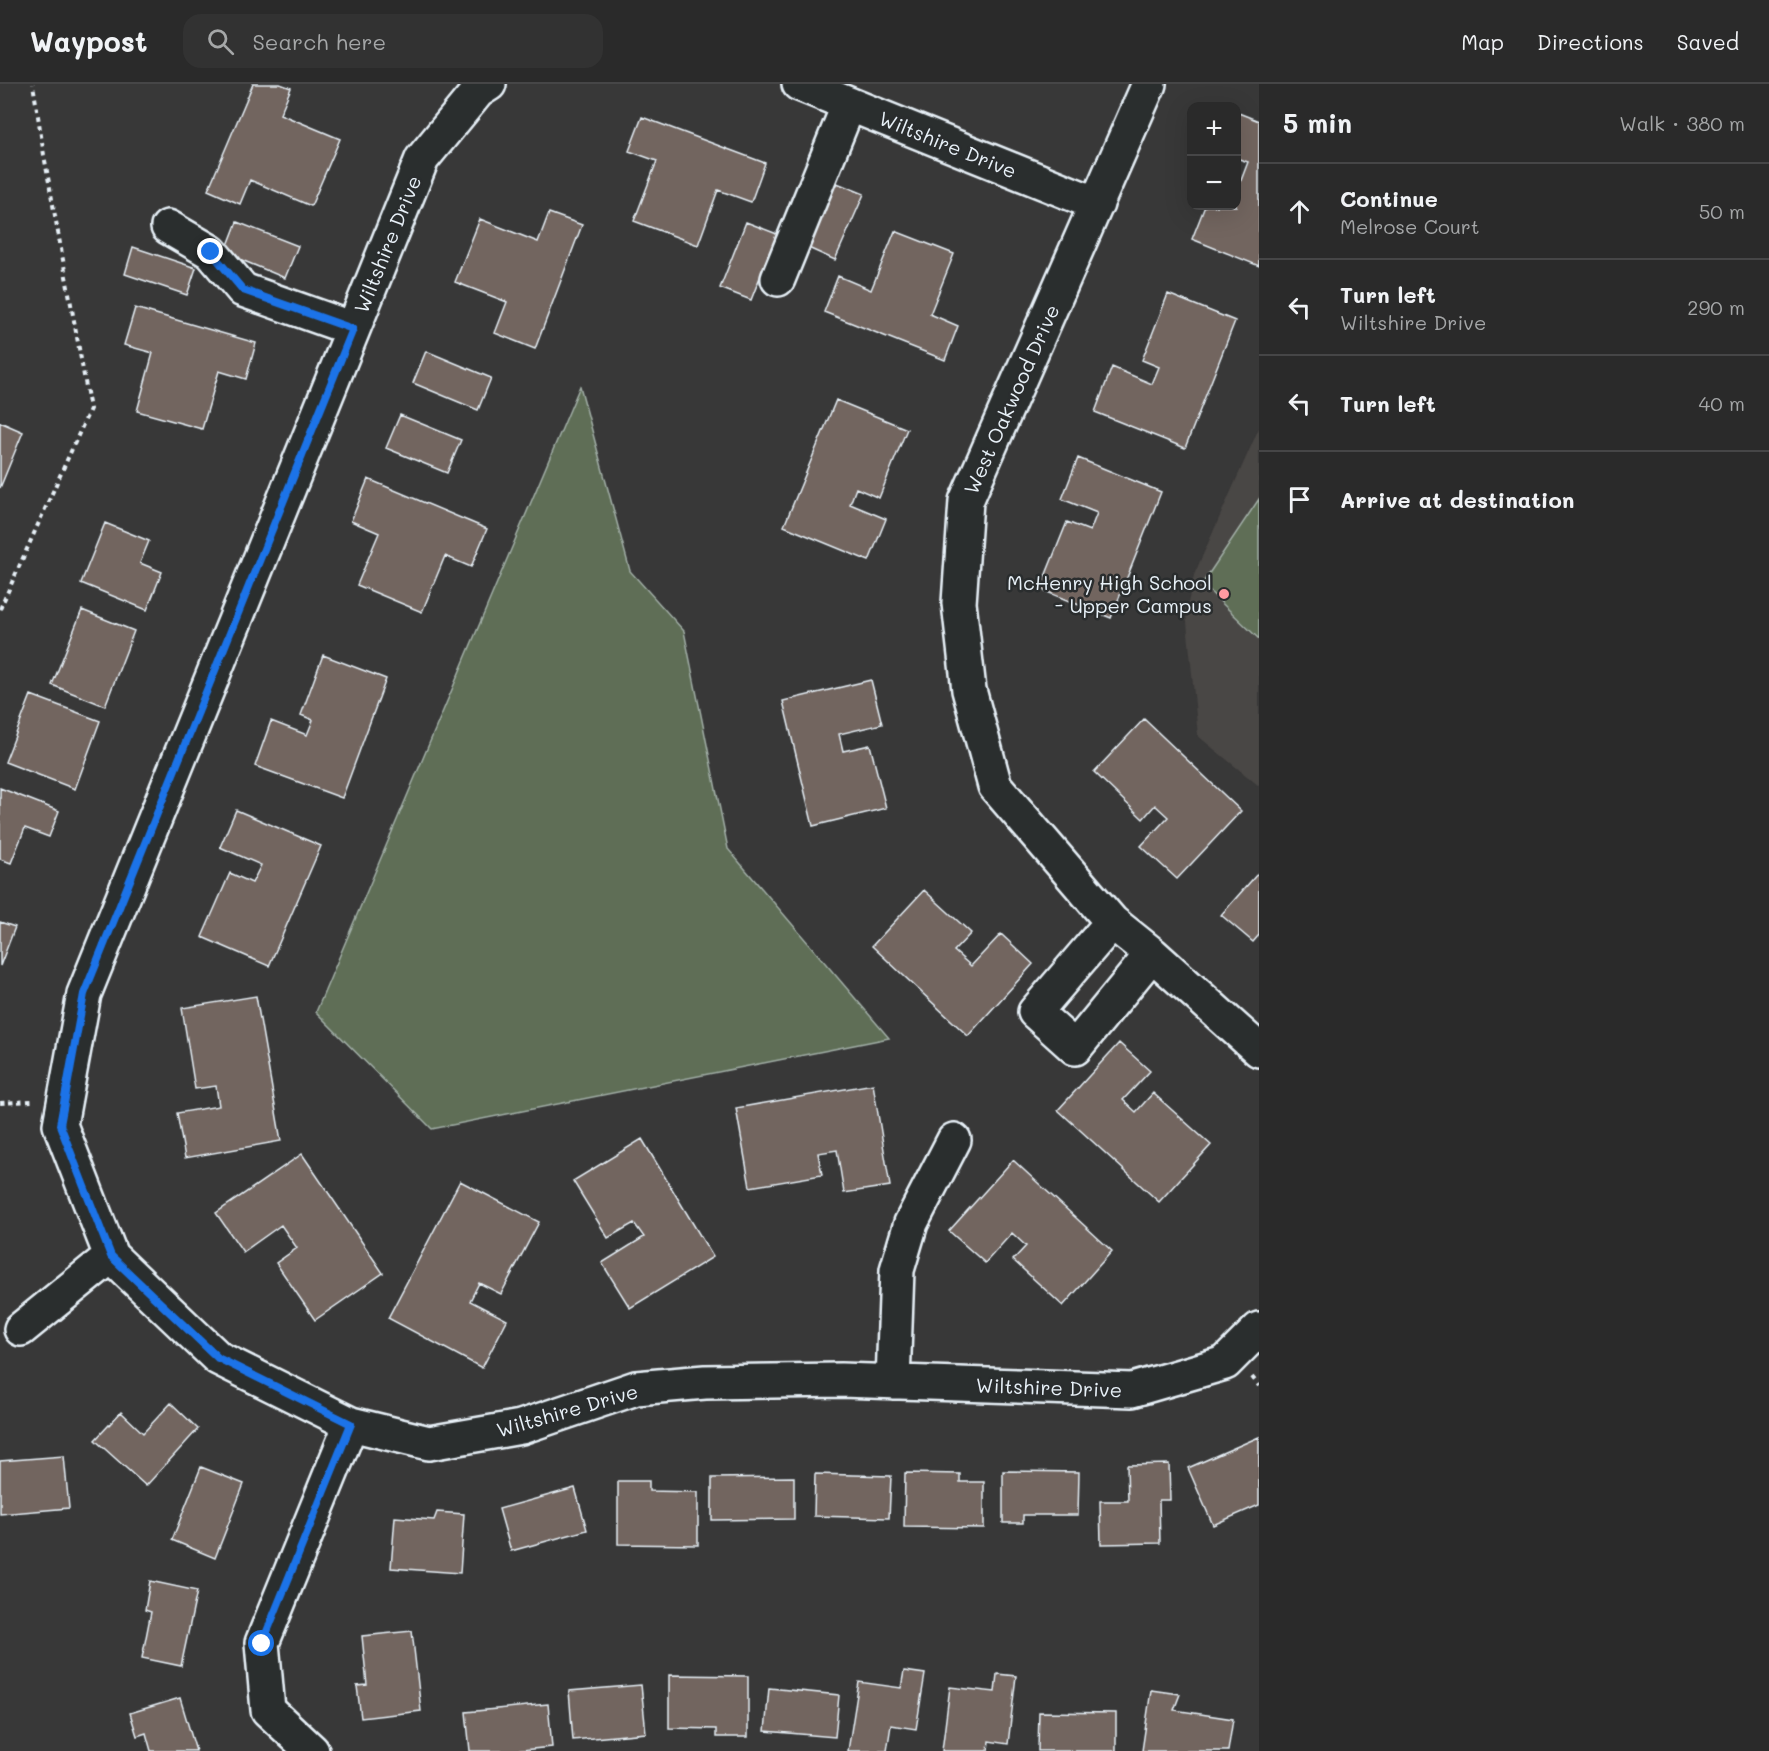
<!DOCTYPE html>
<meta charset="utf-8">
<style>
body{margin:0;font-family:Mali,sans-serif;background:#323232;color:#f1f3f6}
.controls{position:absolute;right:18px;top:18px;display:grid;overflow:hidden;border-radius:12px;box-shadow:0 6px 24px #0002}
.controls button{width:54px;height:54px;display:grid;place-items:center;padding:0;border:0;border-bottom:2px solid #464647;background:#2a2a2a;color:#f1f3f6;font:30px sans-serif}
.stop{position:absolute;width:18px;height:18px;margin:-14px;border:4px solid #1a73e8;border-radius:50%;background:#fff}
.stop.end{background:#1a73e8;border-color:#fff;box-shadow:0 2px 6px #0008}
.list{margin:0;padding:0;list-style:none}
h2{display:flex;justify-content:space-between;align-items:center;height:78px;margin:0;padding:0 24px;font-size:26px}
h2 small{font-size:20px;font-weight:400;color:#a5a7a8}
.list li{display:grid;grid-template-columns:39px 1fr auto;gap:18px;align-items:center;box-sizing:border-box;height:96px;padding:0 24px;border-top:2px solid #464647}
.list b{display:block;font-size:22px;white-space:nowrap}
.list p{margin:0;font-size:20px;white-space:nowrap;color:#a5a7a8}
.list em{font-size:20px;font-style:normal;color:#a5a7a8}
.icon{flex:none;width:33px;height:33px;fill:none;stroke:currentColor;stroke-width:2;stroke-linecap:round;stroke-linejoin:round}
.map{position:relative;flex:none;width:1259px;height:1667px;overflow:hidden}
header{display:flex;align-items:center;gap:36px;box-sizing:border-box;height:84px;padding:0 30px;background:#2a2a2a;border-bottom:2px solid #464647}
header strong{font-size:28px}
nav{display:flex;gap:33px;margin-inline-start:auto;font-size:21px}
.search{width:420px;height:54px;background:#323232;display:flex;align-items:center;gap:15px;box-sizing:border-box;padding:0 21px;border-radius:18px;color:#a5a7a8;font-size:22px}
main{display:flex}
aside{flex:1;background:#2a2a2a}
.map>svg:first-child{display:block}
.built{fill:#494644}
.green{fill:#5e6e57;stroke:#a3b0a8;stroke-width:1.5}
.building{fill:#72655f;stroke:#e8f1f8;stroke-width:1.5}
.lines{fill:none;stroke-linecap:round;stroke-linejoin:round}
.minor-casing{stroke:#e8f1f8;stroke-width:38}
.path{stroke:#e8f1f8;stroke-width:4;stroke-dasharray:4.5 4.5;stroke-linecap:butt}
.minor{stroke:#2a2d2e;stroke-width:33}
.route{stroke:#1a73e8;stroke-width:8}
.poi-dot{fill:#ff9aa2;stroke:#2a2d2e;stroke-width:2}
.labels{text-anchor:middle;dominant-baseline:central;stroke-width:5;stroke-linejoin:round;paint-order:stroke}
.street-label{font-size:20px;fill:#e8f1f8;stroke:#2a2d2e}
.poi-label{font-size:20px;fill:#e8f1f8;stroke:#2a2d2e;text-anchor:end}
</style>
<header>
<strong>Waypost</strong>
<div class="search"><svg class="icon" aria-label="search" viewBox="0 0 24 24"><circle cx="10" cy="10" r="6"/><path d="M15 15l6 6"/></svg>Search here</div>
<nav><a>Map</a><a>Directions</a><a>Saved</a></nav>
</header>
<main>
<div class="map">
<svg width="1259" height="1667" viewBox="0 0 1259 1667">
<rect width="100%" height="100%" fill="#383838"/>
<filter id="ink" filterUnits="userSpaceOnUse"><feTurbulence type="fractalNoise" baseFrequency=".0167" numOctaves="2"/><feDisplacementMap in="SourceGraphic" scale="12" xChannelSelector="R" yChannelSelector="G"/><feConvolveMatrix kernelMatrix="1 2 1 2 8 2 1 2 1" color-interpolation-filters="sRGB"/></filter>
<g filter="url(#ink)">
<path class="built" d="M1259,344V702L1198,652L1186,528L1194,491Z"/>
<path class="green" d="M580,302L630,487L684,547L728,765L889,954L432,1045L316,928Z
M1259,415V555L1202,500Z"/>
<path class="building" d="M253,0H280L291,4L280,30L340,55L311,122L250,96L240,120L208,106Z
M1236,28L1259,37V182L1192,155L1205,122H1236V98L1240,99L1248,78L1236,74Z
M642,33L765,79L751,118L718,106L698,161L634,137L657,77L629,67Z
M832,97L864,110L835,176L804,162Z
M549,129L582,141L535,265L495,249L507,218L455,198L480,135L538,158Z
M237,138L298,162L285,194L225,169Z
M746,138L777,150L751,216L720,204Z
M895,147L954,170L930,230L958,242L945,276L824,228L838,192L871,206Z
M133,163L196,184L187,211L125,190Z
M1168,210L1235,237L1185,364L1095,328L1112,283L1152,300L1159,283L1142,276Z
M135,224L256,259L246,295L219,287L202,345L137,327L153,269L124,261Z
M426,267L491,294L478,326L413,299Z
M836,316L907,345L879,414L856,404L850,420L886,435L869,477L784,442Z
M400,331L461,356L447,389L386,364Z
M0,338L23,348L0,404Z
M1078,374L1161,408L1111,534L1040,505L1067,438L1090,447L1097,429L1062,415Z
M368,395L487,445L471,483L445,472L422,528L357,501L379,449L351,437Z
M105,439L149,457L140,479L162,488L147,526L81,499Z
M82,526L134,547L105,622L52,601Z
M323,571L386,595L342,714L255,682L271,637L307,651L313,636L301,631Z
M871,596L882,640L839,650L843,667L870,661L886,724L813,742L783,617Z
M31,611L100,637L75,705L5,678Z
M1144,635L1241,727L1177,795L1141,762L1168,733L1155,721L1143,735L1094,688Z
M0,704L59,727L49,753L25,744L11,779L0,775Z
M236,726L321,762L269,882L202,853L230,789L252,799L261,781L220,763Z
M1259,788V851L1253,858L1221,831Z
M924,806L971,849L954,867L971,882L1001,850L1033,880L968,952L872,862Z
M0,838L15,843L0,882Z
M256,912L281,1057L185,1074L177,1029L219,1022L216,1002L195,1005L182,924Z
M1119,959L1150,987L1123,1016L1136,1028L1153,1009L1211,1061L1159,1118L1058,1026Z
M873,1000L890,1102L844,1109L837,1066L818,1069L822,1091L750,1103L736,1024Z
M642,1055L713,1173L630,1224L602,1179L644,1153L634,1139L608,1154L573,1097Z
M302,1070L383,1189L315,1236L276,1179L297,1164L281,1141L243,1168L216,1129Z
M1013,1076L1112,1167L1063,1222L1013,1176L1026,1162L1012,1149L985,1179L949,1147Z
M460,1097L539,1138L501,1210L479,1199L470,1217L507,1236L482,1284L388,1234Z
M171,1319L198,1345L146,1402L95,1356L121,1328L143,1349Z
M1259,1353V1421L1213,1441L1188,1384Z
M64,1372L69,1424L0,1430V1377Z
M1169,1380L1170,1416H1159L1160,1459L1101,1460L1100,1417H1128L1127,1381Z
M201,1383L244,1400L215,1474L172,1456Z
M1003,1387L1079,1388L1078,1431H1023V1439H1003Z
M905,1389L960,1390V1398H984V1444L904,1443Z
M815,1390L891,1392L889,1434L814,1432Z
M794,1393V1435L712,1436V1394Z
M618,1397H649V1407L698,1408V1461L618,1460Z
M575,1404L587,1446L511,1467L499,1425Z
M437,1428L464,1430L460,1489L391,1484L395,1433L434,1436Z
M150,1497L197,1507L181,1582L142,1574L151,1528L145,1526Z
M412,1547L421,1627L361,1634L357,1602L367,1601L362,1552Z
M904,1587L925,1590L916,1645L891,1641L887,1667H848L859,1598L901,1604Z
M997,1590L1016,1592L1008,1660L989,1657L988,1667H942L950,1603L995,1608Z
M669,1591L748,1592V1653H716V1645L669,1644Z
M641,1601L646,1649L573,1656L569,1607Z
M769,1604L839,1611L835,1653L765,1647Z
M1151,1606L1180,1610L1174,1626L1233,1635L1228,1667H1142Z
M180,1614L196,1667H151L146,1649L137,1652L130,1629Z
M548,1620L552,1663L512,1667H470L466,1628Z
M1039,1628L1116,1629V1667H1038Z"/>
<g class="lines">
<defs>
<path id="minor" d="M489,0L478,7L422,75L84,910L60,1041L111,1172L218,1274L351,1340L429,1359L521,1343L636,1304L705,1298L841,1296L1132,1306L1225,1279L1259,1245
M799,0L1097,120
M1149,0L966,417L959,519L969,606L995,702L1112,838L1152,870L1259,966
M168,143L211,168L243,206L353,245
M778,195L849,20
M1112,838L1035,928L1075,964L1152,870
M21,1245L111,1172
M893,1298L897,1186L911,1139L954,1056
M312,1667L268,1626L262,1559L351,1340"/>
</defs>
<use href="#minor" class="minor-casing"/>
<path class="path" d="M0,525L90,325L44,71L33,0
M0,1019L32,1017
M1252,1293L1259,1302"/>
<use href="#minor" class="minor"/>
</g>
</g>
<g class="lines" filter="url(#ink)">
<path class="route" d="M211,168L243,206L353,245L84,910L60,1041L111,1172L218,1274L351,1340L262,1560"/>
</g>
<circle class="poi-dot" cx="1224" cy="510" r="6"/>
<g class="labels">
<g class="street-label">
<text transform="translate(948 60) rotate(22)">Wiltshire Drive</text>
<text transform="translate(387 160) rotate(-68)">Wiltshire Drive</text>
<text transform="translate(1011 315) rotate(-66)">West Oakwood Drive</text>
<text transform="translate(1049 1303) rotate(2)">Wiltshire Drive</text>
<text transform="translate(567 1326) rotate(-16)">Wiltshire Drive</text>
</g>
<g class="poi-label">
<text x="1212" y="498">McHenry High School<tspan x="1212" dy="23">- Upper Campus</tspan></text>
</g>
</g>
</svg>
<div class="controls">
<button>+</button>
<button>−</button>
</div>
<div class="stop" style="left:262px;top:1560px"></div>
<div class="stop end" style="left:211px;top:168px"></div>
</div>
<aside>
<h2>5 min<small>Walk · 380 m</small></h2>
<ul class="list">
<li><svg class="icon" aria-label="ahead" viewBox="0 0 24 24"><path d="M12 20V5M6 11l6-6 6 6"/></svg><div><b>Continue</b><p>Melrose Court</p></div><em>50 m</em></li>
<li><svg class="icon" aria-label="left" viewBox="0 0 24 24"><path d="M17 20v-9H6M10 6l-5 5 5 5"/></svg><div><b>Turn left</b><p>Wiltshire Drive</p></div><em>290 m</em></li>
<li><svg class="icon" aria-label="left" viewBox="0 0 24 24"><path d="M17 20v-9H6M10 6l-5 5 5 5"/></svg><div><b>Turn left</b></div><em>40 m</em></li>
<li><svg class="icon" aria-label="arrive" viewBox="0 0 24 24"><path d="M6 21V4h12l-3 4 3 4H6"/></svg><div><b>Arrive at destination</b></div></li>
</ul>
</aside>
</main>
